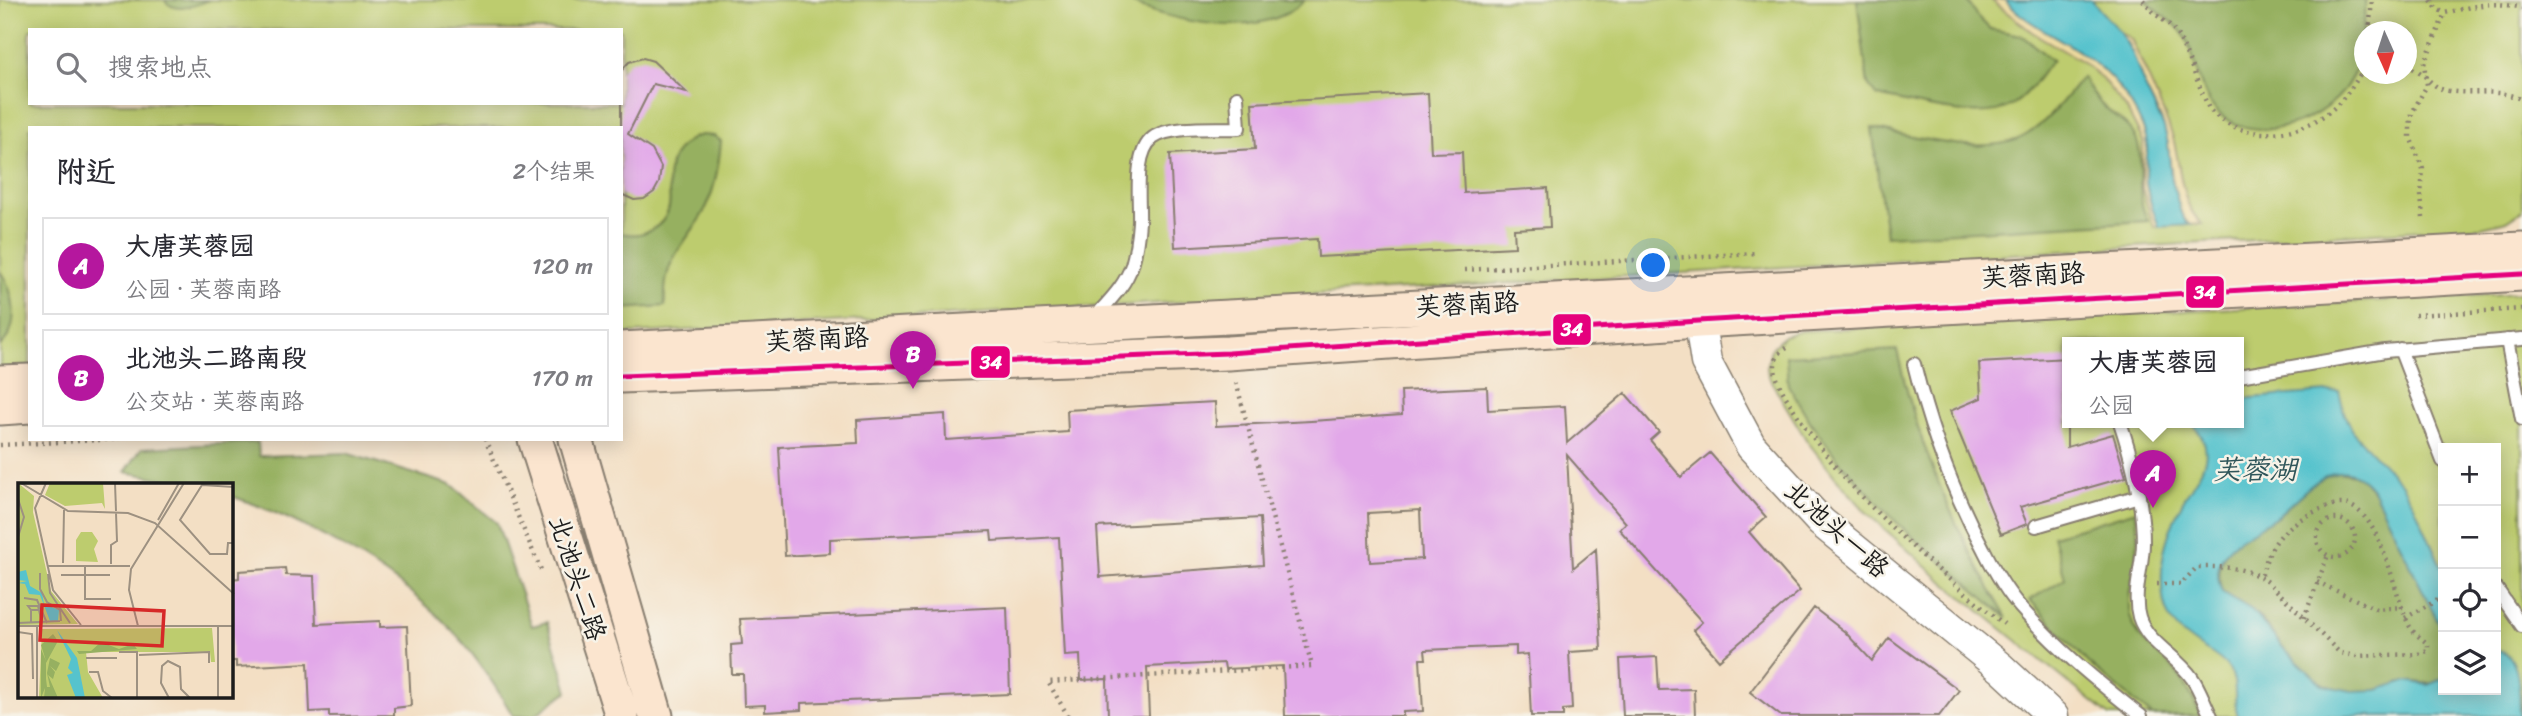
<!DOCTYPE html>
<html lang="zh">
<meta charset="utf-8">
<style>
body{margin:0;font-family:Sriracha,"LXGW WenKai TC",sans-serif;background:#f2f2f3;color:#2b2b33}
.controls{position:absolute;right:21px;bottom:21px;display:grid;overflow:hidden;border-radius:0px;box-shadow:0 4px 18px #0003}
.controls button{width:63px;height:63px;display:grid;place-items:center;padding:0;border:0;border-bottom:2px solid #e1e1e2;background:#fff;color:#2b2b33;font:35px sans-serif}
.compass{position:absolute;left:2354px;top:21px;width:63px;height:63px;border-radius:50%;background:#fff;box-shadow:0 4px 18px #0003;rotate:177deg}
.you{position:absolute;left:1654px;top:266px;width:24px;height:24px;margin:-18px;border:5px solid #fff;border-radius:50%;background:#1a73e8;box-shadow:0 0 0 10px #1a73e833}
.badge{display:grid;place-items:center;width:46px;height:46px;border-radius:50%;background:#b5179e;color:#fff;font-size:23px;font-weight:700}
.pin{position:absolute;translate:-50% -58px;filter:drop-shadow(0 2px 4px #0008)}
.pin::after{content:'';position:absolute;top:37px;width:24px;height:21px;background:inherit;clip-path:polygon(0 0,100% 0,50% 100%)}
.popup{position:absolute;left:2062px;top:337px;width:182px;height:91px;box-sizing:border-box;display:grid;place-content:center;border-radius:0px;background:#fff;filter:drop-shadow(0 2px 5px #0005);font-size:23px;white-space:nowrap;color:#7c7c81}
.popup b{font-size:26px;color:#2b2b33}
.popup::after{content:'';position:absolute;left:50%;top:100%;margin-left:-14px;border:14px solid transparent;border-top-color:#fff}
.list{margin:0;padding:0;list-style:none}
h2{display:flex;justify-content:space-between;align-items:center;height:91px;margin:0;padding:0 28px;font-size:30px}
h2 small{font-size:23px;font-weight:400;color:#7c7c81}
.list li{display:grid;grid-template-columns:46px 1fr auto;gap:21px;align-items:center;box-sizing:border-box;height:98px;margin:0 14px 14px;padding:0 14px;border:2px solid #e1e1e2;border-radius:0px}
.list b{display:block;font-size:26px;white-space:nowrap}
.list p{margin:0;font-size:23px;white-space:nowrap;color:#7c7c81}
.list em{font-size:23px;font-style:normal;color:#7c7c81}
.icon{flex:none;width:38px;height:38px;fill:none;stroke:currentColor;stroke-width:2;stroke-linecap:round;stroke-linejoin:round}
.map{position:relative;flex:none;width:2522px;height:716px;overflow:hidden}
.search{position:absolute;background:#fff;box-shadow:0 4px 18px #0003;left:28px;top:28px;width:595px;height:77px;display:flex;align-items:center;gap:18px;box-sizing:border-box;padding:0 24px;border-radius:0px;color:#7c7c81;font-size:26px}
.panel{position:absolute;background:#fff;box-shadow:0 4px 18px #0003;left:28px;top:126px;width:595px;height:315px;border-radius:0px}
.map>svg:first-child{display:block}
.green{fill:#bdcc6e;stroke:#6c7445;stroke-width:2;fill-rule:evenodd}
.forest{fill:#96b061;stroke:#59663e;stroke-width:2}
.sand{fill:#eeda9e;stroke:#857b5d;stroke-width:2}
.water{fill:#56c3cd;stroke:#397074;stroke-width:2}
.building{fill:#e2a8e9;fill-rule:evenodd}
.lines{fill:none;stroke-linecap:round;stroke-linejoin:round}
.service-casing{stroke:#887e70;stroke-width:16}
.tertiary-casing{stroke:#887e70;stroke-width:33}
.secondary-casing{stroke:#887e70;stroke-width:37}
.path{stroke:#887e70;stroke-width:4.5;stroke-dasharray:2 5;stroke-linecap:butt}
.service{stroke:#fff;stroke-width:12}
.tertiary{stroke:#fff;stroke-width:30}
.secondary{stroke:#fbe5cf;stroke-width:33}
.bus-1-casing{stroke:#f7f3e8;stroke-width:10}
.bus-1{stroke:#e5007d;stroke-width:5}
.labels{text-anchor:middle;dominant-baseline:central;stroke-width:5;stroke-linejoin:round;paint-order:stroke}
.street-label{font-size:26px;fill:#1c1c1c;stroke:#f7f3e8}
.water-label{font-size:28px;font-style:italic;fill:#30565a;stroke:#f7f3e8}
.inset-road{fill:none;stroke:#9d9181;stroke-width:2}
.view{fill:#d62828;fill-opacity:0.15;stroke:#d62828;stroke-width:3.5}
.inset-edge{fill:none;stroke:#1c1c1c;stroke-width:3.5}
.line-badge{stroke:#f7f3e8;stroke-width:2.5}
.badge-label{font-size:19px;text-anchor:middle;font-weight:bold;fill:#fff}
</style>
<div class="map">
<svg width="2522" height="716" viewBox="0 0 2522 716">
<rect width="100%" height="100%" fill="#f7f3e8"/>
<filter id="ink" filterUnits="userSpaceOnUse"><feTurbulence type="fractalNoise" baseFrequency=".0143" numOctaves="2"/><feDisplacementMap in="SourceGraphic" scale="14" xChannelSelector="R" yChannelSelector="G"/><feConvolveMatrix kernelMatrix="1 2 1 2 8 2 1 2 1" color-interpolation-filters="sRGB"/></filter>
<filter id="wash" filterUnits="userSpaceOnUse"><feTurbulence type="fractalNoise" baseFrequency=".00686" numOctaves="4" result="noise"/><feDisplacementMap in="SourceGraphic" scale="28" xChannelSelector="R" yChannelSelector="G"/><feGaussianBlur stdDeviation="1.57" result="paint"/><feColorMatrix in="noise" values="0 0 0 0 0 0 0 0 0 0 0 0 0 0 0 0 0 1.4 0 .05"/><feComposite in="paint" operator="in"/></filter>
<g filter="url(#wash)">
<rect width="100%" height="100%" fill="#f3dfc4"/>
<path class="green" d="M0,0H2522V211L2507,221L2482,227L621,334V128H30V368L0,370ZM30,30H621V103H30ZM2364,32H2406V74H2364Z
M2522,293V716H2110L1939,578L1868,514L1836,478L1807,441L1768,376L1767,367L1771,349L1784,336L1801,331ZM2067,342H2239V422H2067ZM2443,448H2496V690H2443Z"/>
<path class="forest" d="M164,0H210C194,5 176,15 164,0Z
M1125,0H1305C1263,42 1173,23 1125,0Z
M1857,0H1967L1976,15L1990,29L2021,35L2052,60C2040,75 2029,95 2012,105C1984,123 1914,104 1882,97L1876,95L1868,85Z
M2147,0H2365C2367,10 2364,17 2363,26C2362,37 2365,47 2361,58C2355,72 2347,89 2336,99C2308,125 2263,140 2228,120C2198,104 2199,63 2185,37C2174,18 2155,14 2147,0Z
M2082,77C2088,85 2094,95 2101,104C2114,118 2132,124 2138,144C2145,171 2134,195 2148,221L1886,236L1872,128C1913,137 1987,158 2026,135C2048,122 2066,97 2082,77Z
M701,135L714,136L721,141C719,163 716,186 707,206C687,246 662,254 665,306L621,309V233C641,238 664,229 669,207C671,198 668,189 668,180C669,158 680,141 701,135Z
M0,271C15,292 21,327 0,346Z
M1897,350C1918,447 1956,534 2007,618L1899,525L1840,462L1811,423L1788,385L1786,356Z
M258,442L259,456L346,453L451,485L497,523L532,626L547,622L568,691L534,716H513C494,683 471,648 443,621C388,567 304,520 231,496V485H196L125,472L142,448Z
M2338,472L2360,476L2375,493L2443,632V678C2429,689 2419,679 2403,682C2394,684 2386,689 2377,690C2310,699 2295,659 2258,616C2248,604 2233,602 2222,592C2217,579 2219,562 2227,550C2238,533 2261,527 2277,516C2298,500 2311,478 2338,472Z
M2136,511C2137,526 2139,541 2137,555C2134,575 2126,595 2130,615C2136,642 2161,654 2177,673C2188,686 2194,701 2201,716H2152L2088,663L2030,600L2065,578L2053,536Z"/>
<path class="sand" d="M1991,0H2005C2025,22 2050,32 2075,48C2105,67 2130,95 2143,128C2151,146 2145,162 2146,181C2147,196 2154,213 2159,227H2154L2142,188L2143,141L2126,108L2103,80L2081,61L2032,32Z
M2117,30L2131,39L2137,52C2149,80 2163,108 2173,138C2181,165 2179,203 2202,224L2191,225C2169,213 2172,150 2164,127C2159,112 2150,98 2143,83C2135,63 2132,45 2117,30Z"/>
<path class="water" d="M2005,0H2091L2120,32L2133,54L2142,80L2164,127L2168,143L2171,176L2181,213L2186,222L2191,225L2159,227C2154,212 2147,196 2146,181C2145,162 2151,146 2143,128C2128,91 2100,63 2066,43C2043,29 2023,20 2005,0Z
M2339,391L2343,409L2353,432L2401,483L2414,505L2443,570V632L2375,493C2341,445 2309,489 2279,514C2253,535 2204,546 2222,592L2252,610L2285,650L2323,685L2352,691L2377,690L2406,681L2429,685L2443,678V690H2496V651C2522,651 2519,695 2520,716H2238C2232,701 2239,683 2229,669C2223,660 2213,654 2204,649C2169,627 2160,613 2162,570C2162,549 2172,522 2182,503C2197,474 2222,454 2191,422H2239V399Z"/>
<g id="blocks">
<path class="building" d="M643,58L653,61L686,92L653,84L628,134L652,150L661,167L659,183L654,192L644,199L634,200L621,194V71L629,62Z
M1428,93L1431,153L1462,152L1464,193L1548,188L1550,227L1514,229L1515,247L1318,257L1317,239L1175,247L1170,154L1255,149L1252,103Z
M2067,358V447L2113,434L2126,477L2020,507L2027,524L2001,534L1950,411L1981,398L1979,363Z
M1487,387L1488,410L1565,406L1567,443L1625,393L1659,432L1650,440L1681,477L1710,453L1766,517L1749,532L1800,591L1719,660L1693,630L1702,622L1619,529L1626,523L1567,455L1573,568L1596,549L1601,650L1569,652L1572,709L1563,710V716H1531L1528,654L1516,655V646L1425,650L1426,659H1420L1423,711L1403,712V716H1285L1283,666L1225,669L1224,663L1147,667L1149,716H1108L1107,679L1081,680L1080,655L1065,656L1059,537L992,541L991,531L830,539V553L785,556L779,447L858,443L857,420L945,414L946,440L1068,432L1067,410L1215,402L1216,426L1311,421L1402,415L1401,391ZM1420,510L1422,559L1370,562L1368,513ZM1260,518L1263,565L1100,577L1097,527Z
M285,568L286,575L314,576L316,624L380,621V627L407,626L411,706L394,708V715L329,716V711L310,712L308,663L236,667V661H231V579L239,578V571Z
M1007,607L1010,694L801,703V710L765,712V705L744,706L743,674H732L731,645L742,644L740,619Z
M1814,608L1845,632L1872,661L1889,638L1959,690L1939,716H1781L1750,692Z
M1657,657L1659,690L1694,689L1695,716H1623L1620,659Z"/>
</g>
</g>
<g filter="url(#ink)">
<use href="#blocks" fill-opacity="0" stroke="#887e70" stroke-width="2"/>
<g class="lines">
<defs>
<path id="service" d="M1094,318C1109,301 1125,286 1132,265C1136,251 1138,236 1139,222C1140,199 1133,153 1153,138C1170,125 1217,129 1239,128L1237,97
M2507,340L2522,419
M2400,349L2443,461
M1914,364C1930,429 1952,491 1984,550C1994,570 2006,591 2021,608C2057,649 2099,683 2141,716
M2239,376L2385,351L2522,339
M2120,422C2133,461 2143,502 2143,543C2143,567 2132,593 2139,617C2147,643 2177,656 2192,678C2200,689 2204,703 2211,716
M2036,526L2139,496
M2496,588L2522,626"/>
<path id="tertiary" d="M1696,297L1706,362L1751,446L1821,522L2001,668L2053,716"/>
<path id="secondary" d="M621,349L2522,249
M621,376L1228,353L1698,321L2522,274
M0,382L30,381
M0,408L30,406
M535,439L622,716
M576,439L656,716"/>
</defs>
<use href="#service" class="service-casing"/>
<use href="#tertiary" class="tertiary-casing"/>
<use href="#secondary" class="secondary-casing"/>
<path class="path" d="M2143,0L2154,13L2172,27L2180,39L2209,109C2242,145 2302,138 2336,106C2347,95 2357,81 2364,67
M2431,0L2437,9L2445,13
M2369,32L2372,0
M2406,66C2424,70 2430,86 2444,90C2469,96 2499,87 2522,100
M2423,218L2421,195L2423,169L2410,137V126L2412,113L2427,85L2424,64L2445,13C2475,6 2492,0 2522,8
M1465,270L1757,253
M2415,315L2522,309
M1787,348C1762,361 1782,391 1793,408C1847,494 1925,561 2004,624
M485,439L541,570
M0,445L119,439
M2317 538a19 19 0 1 1 38 0a19 19 0 1 1-38 0Z
M2317,582L2376,609L2403,607
M2157,584H2181L2197,567C2224,567 2246,566 2268,582L2340,653L2356,656L2418,654L2428,651V644C2421,638 2413,633 2409,625C2394,596 2382,510 2344,504C2332,503 2318,510 2308,515C2280,530 2268,548 2261,578
M2304,618L2328,555
M2405,618L2443,597
M1068,716L1048,682L1312,666L1236,382"/>
<use href="#service" class="service"/>
<use href="#tertiary" class="tertiary"/>
<use href="#secondary" class="secondary"/>
<defs>
<path id="bus-1" d="M621,376L1228,353L1698,321L2522,274"/>
</defs>
<use href="#bus-1" class="bus-1-casing"/>
<use href="#bus-1" class="bus-1"/>
</g>
</g>
<g class="labels">
<g class="street-label">
<text transform="translate(2033 275) rotate(-3)">芙蓉南路</text>
<text transform="translate(1467 304) rotate(-3)">芙蓉南路</text>
<text transform="translate(817 339) rotate(-3)">芙蓉南路</text>
<text transform="translate(1837 529) rotate(42)">北池头一路</text>
<text transform="translate(578 578) rotate(72)">北池头二路</text>
</g>
<g class="water-label">
<text x="2255" y="469">芙蓉湖</text>
</g>
</g>
<g transform="translate(18 483)">
<rect width="215" height="215" fill="#f3dfc4"/>
<path d="M0,0L16,13L15,29L33,108L60,141L0,142ZM32,0H85L87,26L84,20L47,23L27,12ZM63,49H74L80,58L76,66L80,79L58,78V57ZM194,145L197,179H193L192,169H68L70,189L85,215H21L24,146Z" fill="#bdcc6e"/>
<path d="M35,151L40,158L28,180V196L29,204H32L29,190L32,175L42,180L38,188L32,183L37,189L35,196L30,192L40,215H26L27,205L23,215V166L28,178L23,162ZM83,159L101,166L115,161L119,166L61,171L59,168H73Z" fill="#96b061"/>
<path d="M8,87L12,103L24,110L26,121L41,127L40,138H32L22,112L11,111L7,101L0,100L9,98L0,97V89ZM39,147L59,175L67,215H58L49,192L55,190L50,185L53,176Z" fill="#56c3cd"/>
<path class="inset-road" d="M3,0L50,28L110,30L137,40L216,111M28,0L17,25L35,107L63,142M97,0L98,28M216,4L184,2L162,37L192,71H209L210,60H216M0,16L6,34L0,54M140,37L161,0M45,80L46,27M93,81V62L99,58L98,30M67,82V116H93M29,83H112M22,90V106L29,119L42,127L43,138M30,91L32,110L52,140M43,92H92M6,115L19,117L29,140M13,127L10,123H20L24,140M0,140L42,138M13,140V127H21M0,143H216M19,143V215M120,143L111,107L113,86L166,0M0,149L14,151L15,196M101,169H119V215M121,172L191,169V180M68,175H99M71,189H80L85,208L94,215M151,215L143,200L144,183L150,178L162,184L163,206L172,215M200,215V143"/>
<path class="view" d="M24,122L146,128L144,163L22,157Z"/>
<rect width="215" height="215" class="inset-edge"/>
</g>
<g class="line-badge">
<rect x="2185" y="275" width="40" height="34" rx="7" fill="#e5007d"/>
<rect x="1552" y="313" width="40" height="33" rx="7" fill="#e5007d"/>
<rect x="970" y="345" width="41" height="34" rx="7" fill="#e5007d"/>
</g>
<g class="badge-label">
<text x="2205" y="299">34</text>
<text x="1572" y="336">34</text>
<text x="991" y="369">34</text>
</g>
</svg>
<div class="controls">
<button>+</button>
<button>−</button>
<button><svg class="icon" aria-label="locate" viewBox="0 0 24 24"><circle cx="12" cy="12" r="6"/><path d="M12 2v4M12 18v4M2 12h4M18 12h4"/></svg></button>
<button><svg class="icon" aria-label="layers" viewBox="0 0 24 24"><path d="M12 4l9 5-9 5-9-5zM3 14l9 5 9-5"/></svg></button>
</div>
<svg class="compass" viewBox="-18 -18 36 36"><path d="M0-13l5 13h-10z" fill="#e53935"/><path d="M0 13l5-13h-10z" fill="#7c7c81"/></svg>
<div class="you"></div>
<div class="pin badge" style="left:2153px;top:508px">A</div>
<div class="popup"><b>大唐芙蓉园</b>公园</div>
<div class="pin badge" style="left:913px;top:389px">B</div>
<div class="search"><svg class="icon" aria-label="search" viewBox="0 0 24 24"><circle cx="10" cy="10" r="6"/><path d="M15 15l6 6"/></svg>搜索地点</div>
<section class="panel">
<h2>附近<small>2个结果</small></h2>
<ul class="list">
<li><span class="badge">A</span><div><b>大唐芙蓉园</b><p>公园 · 芙蓉南路</p></div><em>120 m</em></li>
<li><span class="badge">B</span><div><b>北池头二路南段</b><p>公交站 · 芙蓉南路</p></div><em>170 m</em></li>
</ul>
</section>
</div>
